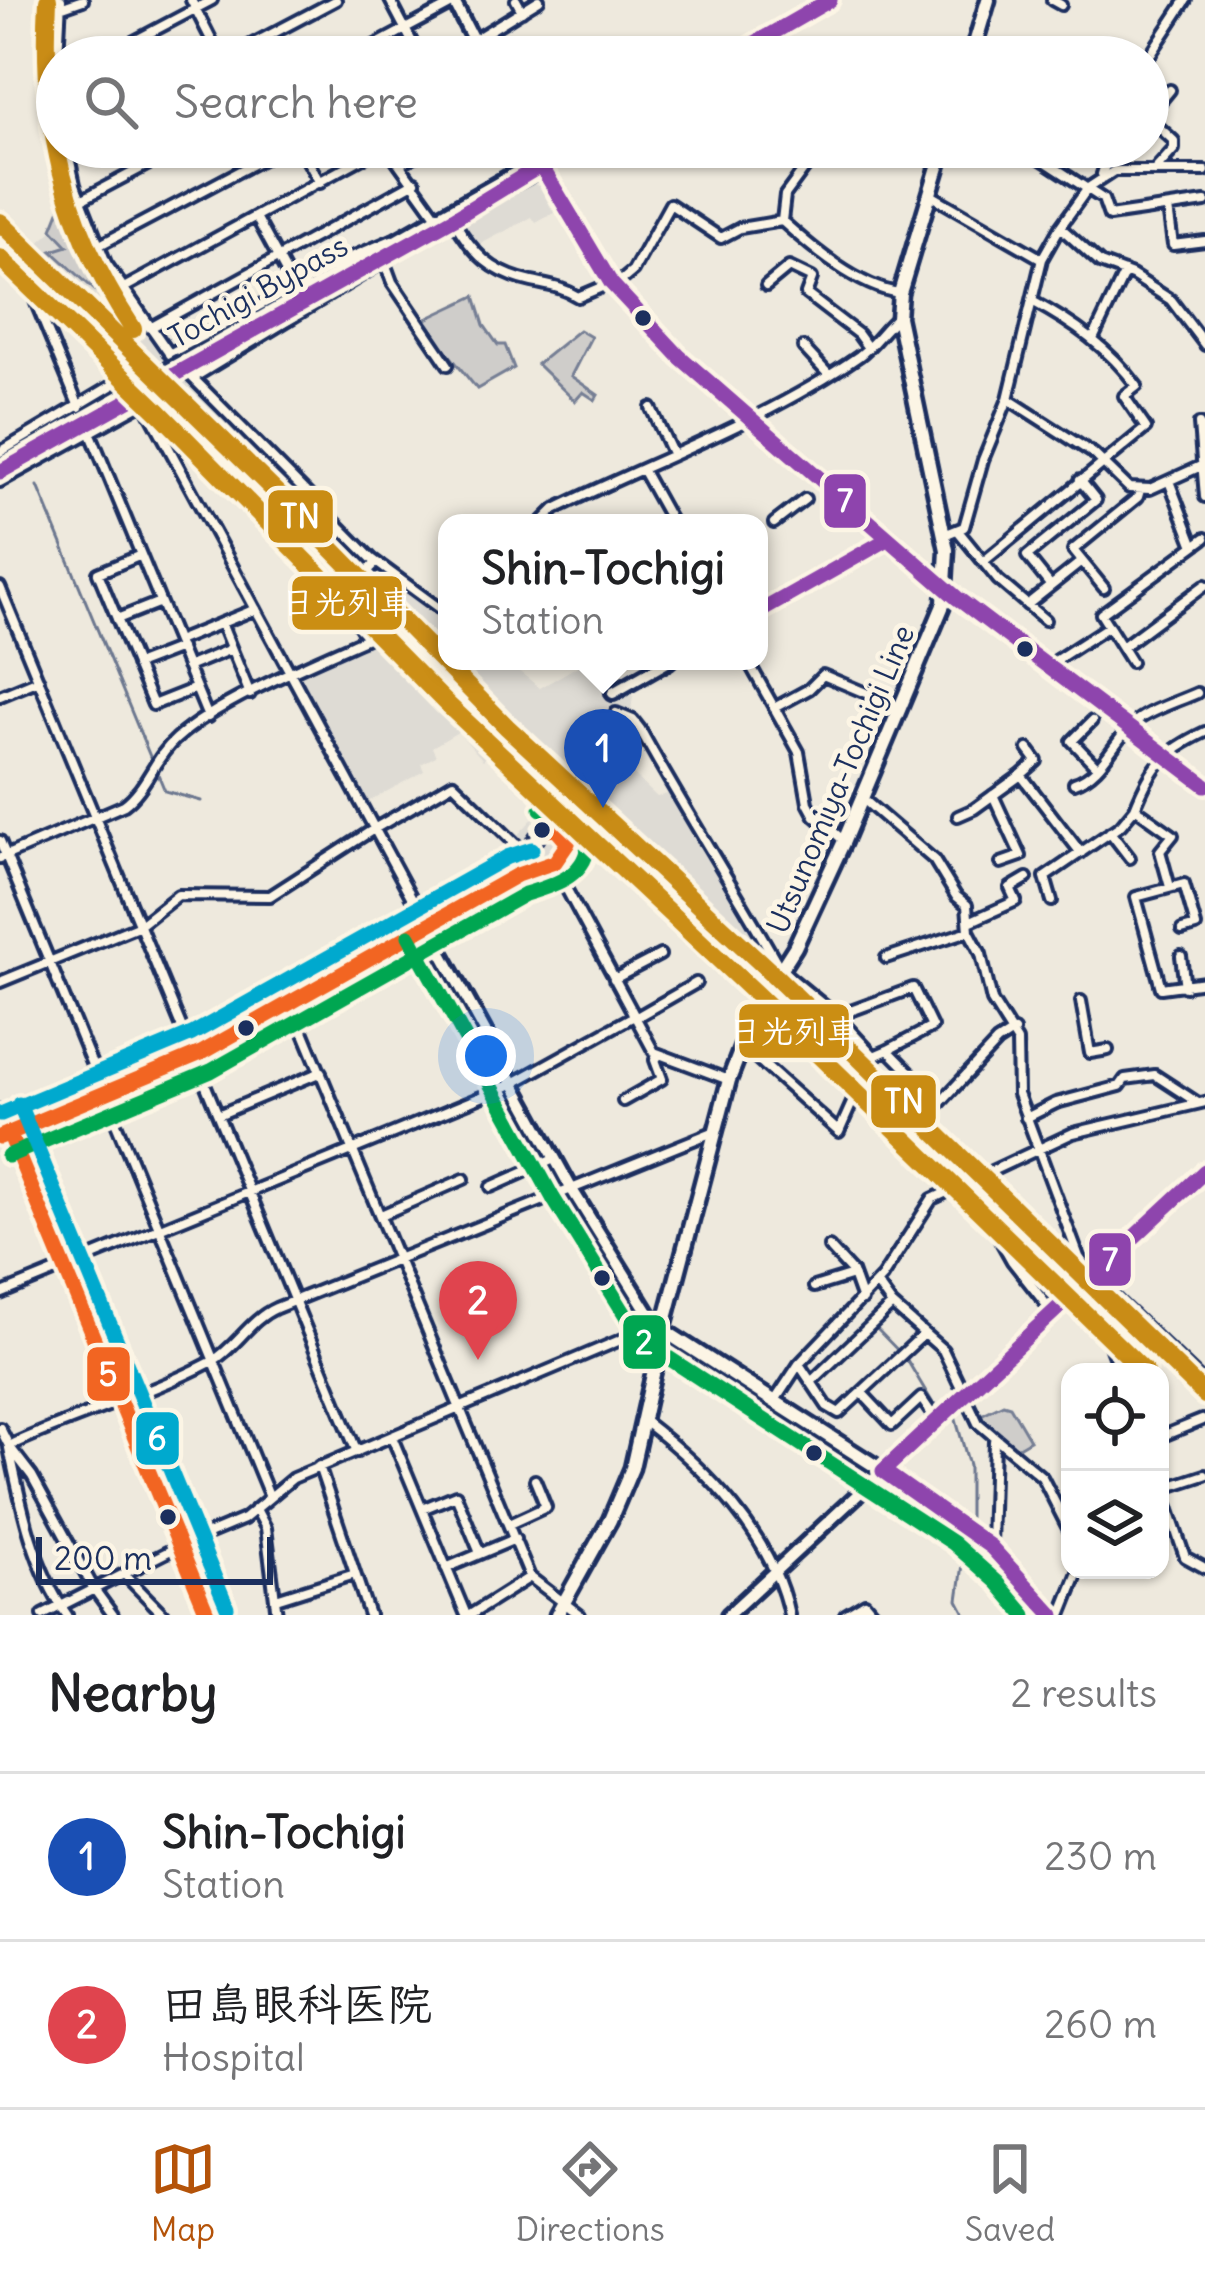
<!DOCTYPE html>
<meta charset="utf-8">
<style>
body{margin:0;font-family:Delius,"Klee One",sans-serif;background:#f6f6f6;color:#202124}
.controls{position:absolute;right:36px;bottom:36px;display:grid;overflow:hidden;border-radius:24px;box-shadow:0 3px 9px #0004}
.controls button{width:108px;height:108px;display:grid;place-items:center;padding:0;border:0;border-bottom:3px solid #e0e0e0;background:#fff;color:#202124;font:60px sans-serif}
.scale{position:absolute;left:36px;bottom:30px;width:237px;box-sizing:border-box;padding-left:12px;border:6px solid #1b2f5e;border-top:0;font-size:33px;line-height:42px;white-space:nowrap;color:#1b2f5e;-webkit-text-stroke:9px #fcf5e5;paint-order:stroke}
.you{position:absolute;left:486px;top:1056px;width:42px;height:42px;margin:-30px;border:9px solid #fff;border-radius:50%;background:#1a73e8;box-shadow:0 0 0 18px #1a73e833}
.badge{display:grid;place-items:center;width:78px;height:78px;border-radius:50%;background:#b45309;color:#fff;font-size:39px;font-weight:700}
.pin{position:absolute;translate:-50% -99px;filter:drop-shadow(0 3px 6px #0008)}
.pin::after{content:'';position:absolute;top:63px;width:42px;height:36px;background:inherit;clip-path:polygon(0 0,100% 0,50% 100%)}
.popup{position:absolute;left:438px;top:514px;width:330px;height:156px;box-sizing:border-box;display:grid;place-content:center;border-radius:24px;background:#fff;filter:drop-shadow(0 3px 9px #0005);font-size:39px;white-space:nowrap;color:#757577}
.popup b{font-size:45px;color:#202124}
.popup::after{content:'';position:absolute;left:50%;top:100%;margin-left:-24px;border:24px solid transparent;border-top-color:#fff}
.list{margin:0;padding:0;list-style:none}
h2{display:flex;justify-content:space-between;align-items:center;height:156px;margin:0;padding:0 48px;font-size:51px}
h2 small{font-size:39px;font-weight:400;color:#757577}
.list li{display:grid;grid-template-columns:78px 1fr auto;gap:36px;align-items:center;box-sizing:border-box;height:168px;padding:0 48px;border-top:3px solid #e0e0e0}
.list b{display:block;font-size:45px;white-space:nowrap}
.list p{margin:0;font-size:39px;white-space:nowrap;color:#757577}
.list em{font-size:39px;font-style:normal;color:#757577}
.icon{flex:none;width:66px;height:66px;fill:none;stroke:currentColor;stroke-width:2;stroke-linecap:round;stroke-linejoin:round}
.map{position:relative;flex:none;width:1205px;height:1615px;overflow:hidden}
.search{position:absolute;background:#fff;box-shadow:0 3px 9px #0004;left:36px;right:36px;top:36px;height:132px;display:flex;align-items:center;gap:30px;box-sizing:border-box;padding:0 42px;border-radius:66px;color:#757577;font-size:45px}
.sheet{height:492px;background:#fff}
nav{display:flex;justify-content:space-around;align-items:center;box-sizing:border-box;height:168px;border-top:3px solid #e0e0e0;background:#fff;font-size:33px;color:#757577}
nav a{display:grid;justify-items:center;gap:6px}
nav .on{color:#b45309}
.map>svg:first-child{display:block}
.built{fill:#dedbd4}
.green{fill:#cfcdca;stroke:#757e94;stroke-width:3}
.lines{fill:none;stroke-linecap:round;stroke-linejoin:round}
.stream{stroke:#6c778f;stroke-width:3}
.street-casing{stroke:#1b2f5e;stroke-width:16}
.secondary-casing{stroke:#1b2f5e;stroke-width:20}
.primary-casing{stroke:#1b2f5e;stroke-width:21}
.street{stroke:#fcf5e5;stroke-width:8}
.secondary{stroke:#fcf5e5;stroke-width:10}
.primary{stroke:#fcf5e5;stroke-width:12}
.rail{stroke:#1b2f5e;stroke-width:3;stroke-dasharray:18 9;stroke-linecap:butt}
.secondary-bridge-casing{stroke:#1b2f5e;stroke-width:20;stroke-linecap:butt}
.secondary-bridge{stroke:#fcf5e5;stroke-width:10}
.bus-1-casing{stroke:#fcf5e5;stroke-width:24}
.bus-2-casing{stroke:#fcf5e5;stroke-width:24}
.bus-3-casing{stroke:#fcf5e5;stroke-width:24}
.bus-4-casing{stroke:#fcf5e5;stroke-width:24}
.bus-1{stroke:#8e44ad;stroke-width:15}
.bus-2{stroke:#f26522;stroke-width:15}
.bus-3{stroke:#00a651;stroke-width:15}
.bus-4{stroke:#00a9ce;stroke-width:15}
.rail-1-casing{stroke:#fcf5e5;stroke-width:27}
.rail-2-casing{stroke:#fcf5e5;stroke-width:27}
.rail-1{stroke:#c98c13;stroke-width:18}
.rail-2{stroke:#cb8e13;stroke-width:18}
.bus-dot{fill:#1b2f5e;stroke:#fcf5e5;stroke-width:4.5}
.labels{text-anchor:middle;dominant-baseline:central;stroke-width:10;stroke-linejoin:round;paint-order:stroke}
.street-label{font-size:30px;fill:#1b2f5e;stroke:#fcf5e5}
.line-badge{stroke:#fcf5e5;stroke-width:4.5}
.badge-label{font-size:33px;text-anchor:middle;font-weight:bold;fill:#fff}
</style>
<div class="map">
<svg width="1205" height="1615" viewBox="0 0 1205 1615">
<rect width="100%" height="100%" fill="#eee9dd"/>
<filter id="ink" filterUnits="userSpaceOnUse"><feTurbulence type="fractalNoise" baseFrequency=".00833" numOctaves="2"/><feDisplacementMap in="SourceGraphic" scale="24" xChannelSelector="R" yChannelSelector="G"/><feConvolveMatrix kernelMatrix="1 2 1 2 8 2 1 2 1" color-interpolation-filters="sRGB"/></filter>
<g filter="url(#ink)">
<path class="built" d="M43,0H57L53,43L57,147H63L70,179L62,196L46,140L40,82Z
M530,183L539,186L554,213L536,223L532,217L473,248L458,224Z
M72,192L107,274L169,359L230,424L206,435L137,368L131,371L122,353L22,257L51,232Z
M233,427L370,565L341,592L301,536L236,473L240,468L209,438Z
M378,568L447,618V661H506L540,688L586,661L606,664L611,672L622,676L627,691L633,695L630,722L636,727L602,745L657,797L670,793L690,828L706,846L775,970L766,983L761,986L624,852L611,864L594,847L550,885L528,879L518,863L516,837L547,803L496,749L483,760L458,732L432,747L436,756L421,764L424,771L366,803L298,676L380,635L348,593Z"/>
<path class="green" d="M60,209L98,287L112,306L52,251L68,246L52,229Z
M475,296L484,325L498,345H505L514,368L477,389L422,321Z
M579,330L591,337L571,376L598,395L595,400L583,392L575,401L537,364Z
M1003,1404L1010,1406L1030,1440L1013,1450L977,1417Z"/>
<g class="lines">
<path class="stream" d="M38,486L151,759
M158,774L165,791L201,801
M875,1327L907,1360L934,1405L949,1404
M954,1413L969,1465V1527
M966,1615L958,1600L967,1536"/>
<defs>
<path id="street" d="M191,0L220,57
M390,0L420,57
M516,0L522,11
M1052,0L1061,5
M60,8L83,0
M474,40L539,0
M58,57L61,0
M104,57L212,0
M228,57L336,0
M353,57L454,3
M1148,58L1186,0
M1148,117L1174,141V149L1154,171
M1148,117L1170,90
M67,147L75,185L106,263L171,356L372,559L447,614
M300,147L320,183
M387,147L437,217
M810,147L813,157L785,195L782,221C813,249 858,287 899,293
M1023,147L1103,199L1109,216L1205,202
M402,163L432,147
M1102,174L1111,147
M929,194L1042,259
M81,200L181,147
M1168,208L1173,245L1205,241
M256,217L294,287
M453,219C473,254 491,273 532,282C550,286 562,287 578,297L611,283
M1060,227L1100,263L1132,275L1171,300L1205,345
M0,241L11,252
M98,246L285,147
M0,256L11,252L16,255L79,407
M385,263L392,282L448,365
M766,286L789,267L812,278L806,294L858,334L868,348
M614,287L633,271L670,204L721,238L740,228L782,221
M122,289L383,147
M150,328L415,182
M1093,339L1125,272
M803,347L828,374
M169,354L347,259L392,240
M193,378L397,254
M1008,399L1094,454L1129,488L1150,489L1201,466
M145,404L427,926
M651,408L672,453
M1199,424L1205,497
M91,434L208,717
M0,452L131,374L138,375L156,396L0,482
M642,469L672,523
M1169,481L1194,546
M541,523L555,509C656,460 767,420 859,356C874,345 884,328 898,317
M774,523L805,499
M959,532L998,580L1045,620
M944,535L964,527L983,460L1008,399L1042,259L1060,227L1088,188L1114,171H1205
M141,555L98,573L153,705L196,688
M983,562L1146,428L1124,396L1137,386C1109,348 1073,323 1032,301
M1051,586L1027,556L1096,500L1080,480
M0,587L357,1452
M1104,588L1073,550L1138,497L1140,490
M1027,605L1081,562
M117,619L160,602
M221,623L250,694
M177,641L256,609
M1122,647L1205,585
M600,661L604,676
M748,661L799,752L808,803L815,816L843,840
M1131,662L1101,614L1205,538
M136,665L180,648
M1047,666L1109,626
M187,667L231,649
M0,696L39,680
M774,708L809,689L823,675L899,707
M616,713L633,720L640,729C685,811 735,888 781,970L837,1016L913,988L932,1027L888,1050
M1092,721L1072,741L1097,767
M1028,749L1037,761L1021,775L1081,853
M1074,783C1103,774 1113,741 1135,722C1152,709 1177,702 1197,693
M993,795L1021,856L1001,863
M863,799L934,860L956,896L967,905L969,931L981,954L992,1001L1017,1041L1018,1094L1079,1257L1092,1276L1205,1384
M958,816L974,809L1021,775
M1110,832L1130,858
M0,841L269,1495
M0,858L124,805C147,788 154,758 176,739C218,701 313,662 367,638L341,597L376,563
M559,860L561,879L654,1052L729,1080
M1170,887L1160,851L1173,835L1135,808C1152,765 1163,752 1205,732
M1052,901L1045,877L1121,825L1135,808
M969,922L1016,901L1010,888L1027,878
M1182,930L1196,926L1184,884L1136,897L1161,988L1205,982
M1181,956L1185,987
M886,958L969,931
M614,979L660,955
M0,982L140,925L178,895L270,896L374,829L453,783L527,855
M1081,1001L1090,1053L1108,1050
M291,1002L530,1577L580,1615
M837,1016L874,1056L888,1050L940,1103L997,1042L1014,1031
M635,1018L696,983
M743,1046L839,1132L855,1096L758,1005
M623,1101L662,1079L655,1060L658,1056
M218,1115L321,1072
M1026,1118L1056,1103L1120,1086L1125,1079L1155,1075L1198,1103
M967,1181L1012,1261L1053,1313
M491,1187L554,1159
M381,1215L464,1179
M829,1247L852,1272L862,1300
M877,1284L892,1305L943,1350L978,1423L1042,1477L1070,1532
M814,1287L853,1275
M1081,1287L1096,1310L1120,1372
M0,1294L508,1086L634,1016
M799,1364L827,1406L839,1413L924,1334
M811,1382L892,1305
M862,1393L892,1425L921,1398L936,1420
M774,1402L799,1364L882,1277L932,1199L1073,1133L1205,1102
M644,1421C705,1468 773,1536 789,1615
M0,1428L9,1446C75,1415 146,1396 211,1362C236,1348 249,1320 276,1308L713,1132
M392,1437L466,1615
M1160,1437L1202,1420
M9,1446L32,1476L94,1589L113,1615
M9,1448C21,1505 33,1567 67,1615
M319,1466L369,1615
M1160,1484L1185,1557L1205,1568
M1162,1489L1205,1475
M256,1509L266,1528L277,1615
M422,1509L456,1495L480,1553
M509,1524L546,1507L535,1480
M991,1545L994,1441
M446,1568L515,1539
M124,1574L164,1615
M276,1599L355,1574
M43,1615L179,1546L244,1519L293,1478L656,1325
M470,1615L530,1577
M845,1615L865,1603L875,1615
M1061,1615L1079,1570"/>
<path id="secondary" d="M453,0L482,57
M731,57L830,0
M530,147L611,283L680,357L957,598L1205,785
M181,362L524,168L537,165
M186,368L528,176L571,147
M0,463L139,385
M0,472L144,391
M759,612L888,539
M613,693L669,661
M427,926L571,1188L656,1325L663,1330
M9,1133L201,1053L517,875L555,862L565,853L566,840L552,827C528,834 533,859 517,875
M728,1615L883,1471L991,1547L1053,1615"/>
<path id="primary" d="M971,57L988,0
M0,1112L208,1615
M663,1330L883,1471L1205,1171
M557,1615L610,1520L632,1468L663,1330L729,1080L758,1005L795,947L844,841L944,603L947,550L898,317L900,293L944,147"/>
</defs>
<use href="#street" class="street-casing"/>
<use href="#secondary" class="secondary-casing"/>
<use href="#primary" class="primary-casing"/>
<use href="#street" class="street"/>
<use href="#secondary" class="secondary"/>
<use href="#primary" class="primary"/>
<path class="rail" d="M606,804L704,911"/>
<defs>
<path id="secondary-bridge" d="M139,385L181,362
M144,391L186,368"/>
</defs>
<use href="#secondary-bridge" class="secondary-bridge-casing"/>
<use href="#secondary-bridge" class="secondary-bridge"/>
<defs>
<path id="bus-1" d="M731,57L830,0
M540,164L611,283L680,357L957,598L1205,785
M0,472L453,219L571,147
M759,612L888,539
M883,1471L1205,1171
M883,1471L991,1547L1053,1615"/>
<path id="bus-2" d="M9,1133L208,1615
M0,1137L201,1053L517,875L555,862L568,843L556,829L542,830"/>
<path id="bus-3" d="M409,936L553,1198L641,1340L953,1543L997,1582L1025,1615
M8,1156L211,1071L525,894C556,885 591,874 588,836L566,810L541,809"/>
<path id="bus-4" d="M19,1104L227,1607
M1,1114L192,1034L507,857L532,849"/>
</defs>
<use href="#bus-1" class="bus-1-casing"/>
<use href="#bus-2" class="bus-2-casing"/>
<use href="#bus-3" class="bus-3-casing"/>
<use href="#bus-4" class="bus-4-casing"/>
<use href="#bus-1" class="bus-1"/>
<use href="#bus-2" class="bus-2"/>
<use href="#bus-3" class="bus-3"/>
<use href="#bus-4" class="bus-4"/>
<defs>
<path id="rail-1" d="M48,0C41,126 63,223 133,329
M0,222L290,506L507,727L776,977L1205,1395"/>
<path id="rail-2" d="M0,258L160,413L446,703L759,997L1145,1372"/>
</defs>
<use href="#rail-1" class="rail-1-casing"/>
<use href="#rail-2" class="rail-2-casing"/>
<use href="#rail-1" class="rail-1"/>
<use href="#rail-2" class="rail-2"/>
</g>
</g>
<g class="bus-dot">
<circle cx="643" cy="318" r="10"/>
<circle cx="1025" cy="649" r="10"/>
<circle cx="542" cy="830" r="10"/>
<circle cx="246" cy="1028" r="10"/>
<circle cx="602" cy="1278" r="10"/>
<circle cx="814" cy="1453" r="10"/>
<circle cx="168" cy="1517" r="10"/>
</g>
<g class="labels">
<g class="street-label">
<text transform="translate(258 291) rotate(-29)">Tochigi Bypass</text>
<text transform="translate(840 779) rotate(-67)">Utsunomiya-Tochigi Line</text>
</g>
</g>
<g class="line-badge">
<rect x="822" y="472" width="46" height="58" rx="12" fill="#8e44ad"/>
<rect x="266" y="488" width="69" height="57" rx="12" fill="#c98c13"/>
<rect x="290" y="574" width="114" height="58" rx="12" fill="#cb8e13"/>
<rect x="737" y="1002" width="114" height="58" rx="12" fill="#cb8e13"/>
<rect x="869" y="1073" width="69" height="57" rx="12" fill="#c98c13"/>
<rect x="1087" y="1231" width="46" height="57" rx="12" fill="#8e44ad"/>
<rect x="621" y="1313" width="47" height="58" rx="12" fill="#00a651"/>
<rect x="85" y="1345" width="47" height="58" rx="12" fill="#f26522"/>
<rect x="134" y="1410" width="47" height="57" rx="12" fill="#00a9ce"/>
</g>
<g class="badge-label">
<text x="845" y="512">7</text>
<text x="300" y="528">TN</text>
<text x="347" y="614">日光列車</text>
<text x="794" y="1043">日光列車</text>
<text x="904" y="1113">TN</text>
<text x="1110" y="1271">7</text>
<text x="644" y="1354">2</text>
<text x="108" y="1386">5</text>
<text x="157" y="1450">6</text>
</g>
</svg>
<div class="controls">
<button><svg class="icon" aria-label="locate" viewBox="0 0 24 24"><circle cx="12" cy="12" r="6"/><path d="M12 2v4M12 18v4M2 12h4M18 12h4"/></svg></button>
<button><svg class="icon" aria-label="layers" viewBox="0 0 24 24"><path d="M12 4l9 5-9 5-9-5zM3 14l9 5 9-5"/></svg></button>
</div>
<div class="scale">200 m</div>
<div class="you"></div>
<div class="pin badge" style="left:603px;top:808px;background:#1a4fb4">1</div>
<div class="popup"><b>Shin-Tochigi</b>Station</div>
<div class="pin badge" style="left:478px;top:1360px;background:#e0444e">2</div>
<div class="search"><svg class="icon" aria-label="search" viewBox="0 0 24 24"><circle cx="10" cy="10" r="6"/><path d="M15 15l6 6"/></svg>Search here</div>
</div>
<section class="sheet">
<h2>Nearby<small>2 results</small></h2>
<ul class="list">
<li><span class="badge" style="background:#1a4fb4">1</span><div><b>Shin-Tochigi</b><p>Station</p></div><em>230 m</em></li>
<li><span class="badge" style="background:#e0444e">2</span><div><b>田島眼科医院</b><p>Hospital</p></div><em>260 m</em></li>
</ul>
</section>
<nav>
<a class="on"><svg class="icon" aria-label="map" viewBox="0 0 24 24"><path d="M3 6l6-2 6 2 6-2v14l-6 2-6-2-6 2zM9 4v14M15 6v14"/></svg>Map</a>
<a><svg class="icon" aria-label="directions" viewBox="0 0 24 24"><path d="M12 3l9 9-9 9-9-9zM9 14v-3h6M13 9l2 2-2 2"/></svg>Directions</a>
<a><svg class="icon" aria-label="saved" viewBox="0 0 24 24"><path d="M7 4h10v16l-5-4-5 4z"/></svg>Saved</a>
</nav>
